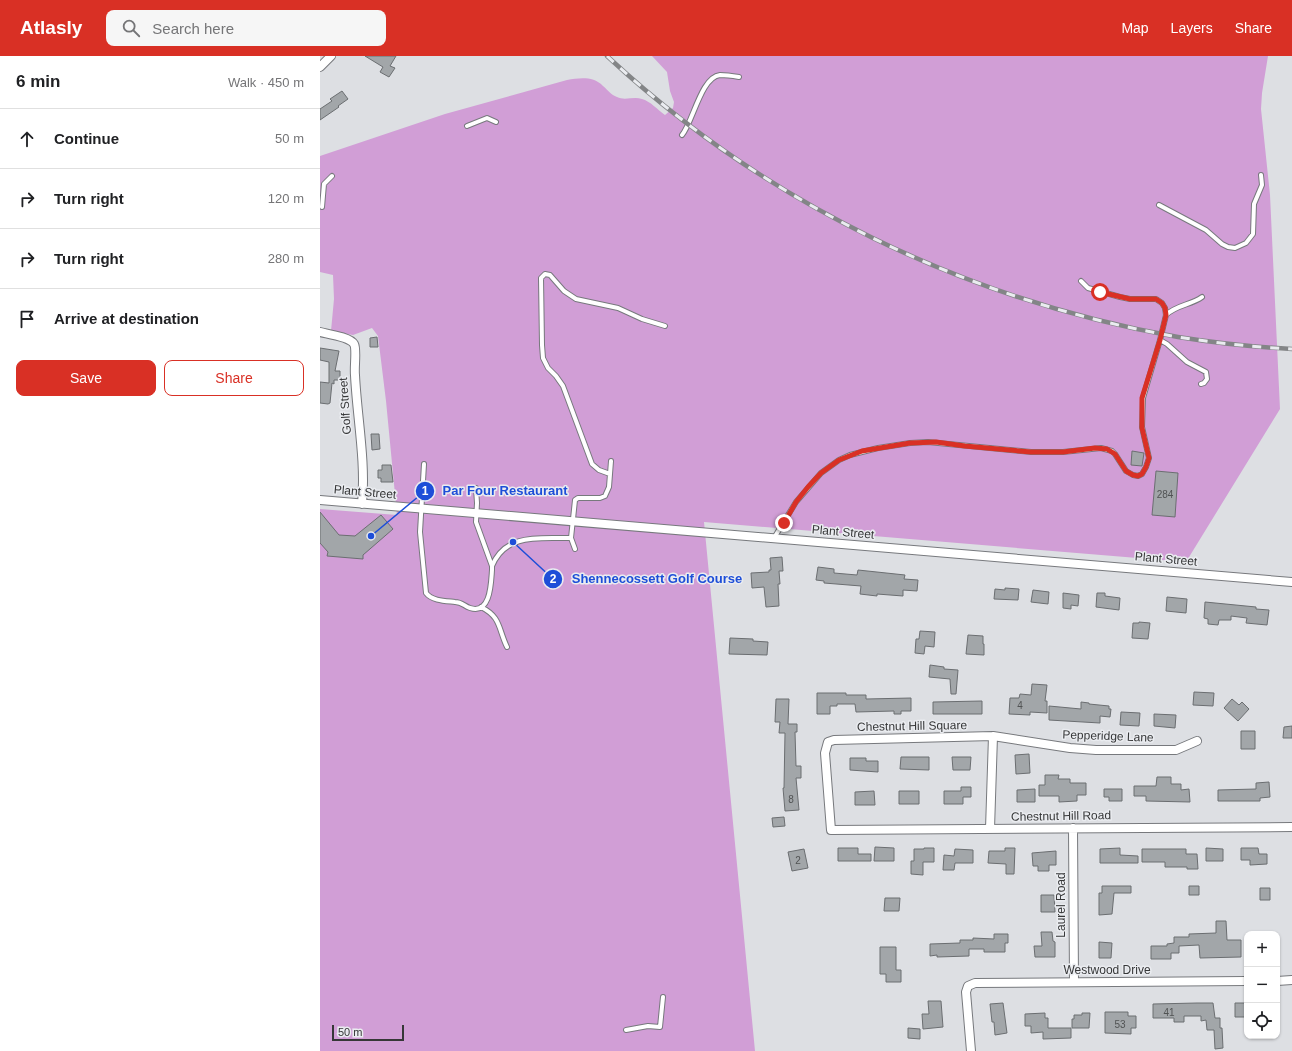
<!DOCTYPE html>
<meta charset="utf-8">
<style>
body{margin:0;font-family:Arial,sans-serif;background:#f6f6f6;color:#202124}
.controls{position:absolute;right:12px;bottom:12px;display:grid;overflow:hidden;border-radius:8px;box-shadow:0 1px 3px #0004}
.controls button{width:36px;height:36px;display:grid;place-items:center;padding:0;border:0;border-bottom:1px solid #e0e0e0;background:#fff;color:#202124;font:20px sans-serif}
.scale{position:absolute;left:12px;bottom:10px;width:72px;box-sizing:border-box;padding-left:4px;border:2px solid #363738;border-top:0;font-size:11px;line-height:14px;white-space:nowrap;color:#363738;-webkit-text-stroke:3px #eaecf0;paint-order:stroke}
.stop{position:absolute;width:12px;height:12px;margin:-9px;border:3px solid #d93025;border-radius:50%;background:#fff}
.stop.end{background:#d93025;border-color:#fff;box-shadow:0 1px 4px #0008}
.list{margin:0;padding:0;list-style:none}
h2{display:flex;justify-content:space-between;align-items:center;height:52px;margin:0;padding:0 16px;font-size:17px}
h2 small{font-size:13px;font-weight:400;color:#757577}
.list li{display:grid;grid-template-columns:26px 1fr auto;gap:12px;align-items:center;box-sizing:border-box;height:60px;padding:0 16px;border-top:1px solid #e0e0e0}
.list b{display:block;font-size:15px;white-space:nowrap}
.list em{font-size:13px;font-style:normal;color:#757577}
.actions{display:flex;gap:8px;padding:12px 16px}
.actions a{flex:1;padding:9px 0;border:1px solid #d93025;border-radius:8px;text-align:center;font-size:14px;color:#d93025}
.actions .main{background:#d93025;color:#fff}
.icon{flex:none;width:22px;height:22px;fill:none;stroke:currentColor;stroke-width:2;stroke-linecap:round;stroke-linejoin:round}
.map{position:relative;flex:none;width:972px;height:995px;overflow:hidden}
header{display:flex;align-items:center;gap:24px;box-sizing:border-box;height:56px;padding:0 20px;background:#d93025;color:#fff}
header strong{font-size:19px}
nav{display:flex;gap:22px;margin-inline-start:auto;font-size:14px}
.search{width:280px;height:36px;background:#f6f6f6;display:flex;align-items:center;gap:10px;box-sizing:border-box;padding:0 14px;border-radius:8px;color:#757577;font-size:15px}
main{display:flex}
aside{flex:1;background:#fff}
.map>svg:first-child{display:block}
.green{fill:#d19ed6}
.building{fill:#a2a6a9;stroke:#6b6e71}
.lines{fill:none;stroke-linecap:round;stroke-linejoin:round}
.service-casing{stroke:#77797d;stroke-width:6}
.minor-casing{stroke:#77797d;stroke-width:10}
.service{stroke:#fff;stroke-width:4}
.minor{stroke:#fff;stroke-width:8}
.rail-casing{stroke:#838587;stroke-width:4.5}
.rail{stroke:#eaecf0;stroke-width:3;stroke-dasharray:9;stroke-linecap:butt}
.route{stroke:#d93025;stroke-width:5}
.labels{text-anchor:middle;dominant-baseline:central;stroke-width:3;stroke-linejoin:round;paint-order:stroke}
.number-label{font-size:10px;fill:#515354}
.street-label{font-size:12px;fill:#363738;stroke:#eaecf0}
.leader{fill:none;stroke:#1d4ed8;stroke-width:1.5}
.callout-dot{fill:#1d4ed8;stroke:#eaecf0;stroke-width:1.5}
.mark-label{font-size:12px;text-anchor:middle;font-weight:bold;fill:#fff}
.callout-label{font-size:13px;text-anchor:middle;font-weight:bold;fill:#1d4ed8;stroke:#eaecf0;stroke-width:3;stroke-linejoin:round;paint-order:stroke}
</style>
<header>
<strong>Atlasly</strong>
<div class="search"><svg class="icon" aria-label="search" viewBox="0 0 24 24"><circle cx="10" cy="10" r="6"/><path d="M15 15l6 6"/></svg>Search here</div>
<nav><a>Map</a><a>Layers</a><a>Share</a></nav>
</header>
<main>
<aside>
<h2>6 min<small>Walk · 450 m</small></h2>
<ul class="list">
<li><svg class="icon" aria-label="ahead" viewBox="0 0 24 24"><path d="M12 20V5M6 11l6-6 6 6"/></svg><div><b>Continue</b></div><em>50 m</em></li>
<li><svg class="icon" aria-label="right" viewBox="0 0 24 24"><path d="M7 20v-9h11M14 6l5 5-5 5"/></svg><div><b>Turn right</b></div><em>120 m</em></li>
<li><svg class="icon" aria-label="right" viewBox="0 0 24 24"><path d="M7 20v-9h11M14 6l5 5-5 5"/></svg><div><b>Turn right</b></div><em>280 m</em></li>
<li><svg class="icon" aria-label="arrive" viewBox="0 0 24 24"><path d="M6 21V4h12l-3 4 3 4H6"/></svg><div><b>Arrive at destination</b></div></li>
</ul>
<div class="actions"><a class="main">Save</a><a>Share</a></div>
</aside>
<div class="map">
<svg width="972" height="995" viewBox="0 0 972 995">
<rect width="100%" height="100%" fill="#dddfe3"/>
<path class="green" d="M332,0H948L942,37L941,53L950,139L960,353L866,506L384,466L435,995H0V453L77,459L66,345L58,280L52,272L33,279L11,275L14,243L13,219L0,216V100L125,58L247,24C260,22 273,20 283,30C288,34 291,39 297,41C305,45 314,40 322,43C330,45 338,54 345,59L353,52L354,46L350,35L347,16Z"/>
<path class="building" d="M45,0H76L70,10L75,12L69,21L60,16L63,11Z
M22,35L28,43L18,50L19,51L0,64V53L12,45L10,43Z
M57,281L58,291H50V282Z
M0,292L19,295L15,315H20V324H14V328L12,327L10,347L8,348L0,347V326L9,327V306L0,304Z
M51,378H59L60,393L52,394Z
M812,395L824,397L822,410L811,409Z
M62,409H71L73,426H61V422H58V414H62Z
M836,415L858,417L855,461L832,459Z
M0,456L19,479L35,480L61,459L73,473L43,499V503L7,500L8,496L0,487Z
M462,501L463,515H459L460,528H458L459,550L446,551L444,531L432,532L431,517L449,516V514H451L450,502Z
M498,511L514,513V517L537,519L538,514L585,519L584,523L598,524L597,535L583,534V540L557,538V540L540,538L541,530L504,527V525L496,524Z
M685,532L699,533L698,544L674,543L675,533L685,534Z
M713,534L729,536L728,548L711,546Z
M743,537L759,539L758,550L751,549V553L743,552Z
M777,537H785V540L800,542L799,554L776,551Z
M847,541L867,543L866,557L846,555Z
M885,546L936,551V553L949,554L947,569L926,567L927,562L911,560V564H899L898,569L888,568V563L884,562Z
M819,566L830,567L828,583L812,582L813,567H819Z
M600,575L615,576L614,591L605,590L604,598L595,597L596,583H599Z
M648,579L663,580V588H664V599L646,598Z
M410,582L433,583V585L448,586L447,599L409,598Z
M610,609L624,611V613L638,614L636,638H631L630,623L609,621Z
M712,628L727,629L725,645H727V657L710,656V659L689,658L690,642H699L700,638L711,639Z
M874,636L894,637L893,650L873,649Z
M497,637H526V639H546V643L591,642V655H581V658H574V655L536,656L535,648H517V650H510V658H497Z
M456,643H469L468,668H477V676H475L476,710H481V722H476L479,754L465,755L463,732H464L465,677H459L460,666H455Z
M912,643L919,649L922,646L929,653L918,665L904,652Z
M662,645V658H613V646Z
M761,646L769,647V648L789,650V653H791L790,661L780,660V667L729,664V650L761,653Z
M801,656L820,657L819,670L800,669Z
M834,658L856,659L855,672L834,670Z
M972,670V682H963L964,671Z
M921,675H935V693H921Z
M709,698L710,717L696,718L695,699Z
M581,701H609V714L580,713Z
M632,701H651L650,714H633Z
M530,702H546V705H558V716L530,714Z
M725,719H739L738,723H750V727H766V739H757V745L739,746V740H719V729H725Z
M837,721H851V728H861V734L869,733L870,746L826,745V740H814V730H836Z
M949,726L950,741L940,742V745H898V734L936,733V727Z
M641,731H651V741H643V748H624V735H641Z
M715,733V746H697V734Z
M784,733H802V745H789V741H784Z
M554,735L555,749H535V736Z
M579,735H599V748H579Z
M464,761L465,770L453,771L452,762Z
M555,791L574,792V805H554Z
M518,792H538V798H551V805H518Z
M604,792H614V806H603V819L591,818V805H594V793H604Z
M685,792H695L694,818H686V808L668,807L669,795H685Z
M800,792V799L818,800V807H780V793Z
M886,792L903,793V805H886Z
M921,792H938L939,798H947V808L930,809V804H921Z
M484,793L488,812L472,815L468,796Z
M635,793L653,794V807H635L634,814H623L624,799L634,800Z
M822,793H866V798H877L878,813H867V811H845V806H822Z
M736,795V809H729V815H718V810H713L712,797Z
M782,830H811V837H794L792,858L779,859V837H782Z
M869,830H879V839H869Z
M940,832H950V844H940Z
M721,839H734L735,856H721Z
M565,842H580L579,855H564Z
M896,865H906L907,884H921V901L880,902L879,889L859,890V897H851V903H831V890H847V888L854,887V881H869V878L896,877Z
M721,876H732L733,885L735,886V901H715L714,890H722Z
M674,878H688V887H685V896H664V893H649V900L617,901V899L610,900V888L640,887V884H653V882L674,883Z
M779,886L792,887L791,902H779Z
M560,891H576V914H581V926H566V918H560Z
M608,945H621L623,971L603,973L602,958H609Z
M683,947L687,977L675,979L674,966H672L670,948Z
M877,947H893L895,962H900V972H902L903,992L895,993L894,974H887L886,964L881,965V960H864V966H854V962H833V948Z
M915,947H927V961H915Z
M785,956H808V960H816V972H811V978L785,977Z
M725,957V962H728V972H751V982L723,983V976L711,977V970H705V958Z
M762,957H770L769,972H752V963H754V959H762Z
M588,972L600,973V983L588,982Z"/>
<g class="lines">
<defs>
<path id="service" d="M147,70L167,62L176,66
M362,79C373,66 381,21 400,19C406,19 413,20 419,21
M839,149L886,174L902,188L908,191L915,192L926,187L933,178L934,148L942,129L941,119
M2,151L4,128L12,120
M846,259C856,249 871,249 882,241
M840,284L847,288L867,306L886,316L887,323L884,327L881,328
M104,408L100,476L106,537C112,545 126,545 135,546C142,546 144,550 150,552C171,559 171,526 172,514V510L156,466L157,447L156,432
M290,418L279,414L272,408L243,330L236,320L228,312L223,302L222,289L221,222L225,218L230,219L244,235L256,243L298,252L322,263L345,270
M251,482L255,493
M454,482L476,446L501,417L519,404L530,399L558,392L590,387L608,386L711,396H743L781,392L792,395L795,398L806,415L813,419L818,420L822,418L826,411L829,402L822,371L823,342L840,284L846,259L845,252L842,247L836,243H810L800,241L768,232L761,225
M172,510C186,476 221,483 251,482L255,444L258,442H280L285,440L289,431L291,405
M161,551C181,561 178,572 187,591
M306,974L328,970L340,971L343,941"/>
<path id="minor" d="M0,11L11,0
M0,276C8,278 30,281 34,288C37,293 34,311 35,319C37,361 46,405 42,448
M0,444L972,526
M877,685L856,694H776L750,692L673,680L514,684L508,686L505,697L511,774L972,771
M753,772L754,926
M670,773L673,680
M957,925L972,924
M651,995L646,936L648,930L655,927L927,925"/>
</defs>
<use href="#service" class="service-casing"/>
<use href="#minor" class="minor-casing"/>
<use href="#service" class="service"/>
<use href="#minor" class="minor"/>
<defs>
<path id="rail" d="M287,0C445,147 646,244 858,281C896,287 934,291 972,293"/>
</defs>
<use href="#rail" class="rail-casing"/>
<use href="#rail" class="rail"/>
</g>
<g class="lines">
<path class="route" d="M464,467L476,446L488,431L501,417L519,404L542,395L590,387L616,386L645,390L711,396H743L775,392L787,393L795,398L806,415L813,419L818,420L822,418L826,411L829,402L822,372V342L840,284L846,259L845,252L842,247L836,243H810L780,236"/>
</g>
<g class="labels">
<g class="number-label">
<text x="845" y="438">284</text>
<text x="700" y="649">4</text>
<text x="471" y="743">8</text>
<text x="478" y="804">2</text>
<text x="849" y="956">41</text>
<text x="800" y="968">53</text>
</g>
<g class="street-label">
<text transform="translate(25 350) rotate(-94)">Golf Street</text>
<text transform="translate(45 436) rotate(5)">Plant Street</text>
<text transform="translate(523 476) rotate(5)">Plant Street</text>
<text transform="translate(846 503) rotate(5)">Plant Street</text>
<text transform="translate(592 670) rotate(-1)">Chestnut Hill Square</text>
<text transform="translate(788 680) rotate(2)">Pepperidge Lane</text>
<text transform="translate(741 760) rotate(-1)">Chestnut Hill Road</text>
<text transform="translate(741 849) rotate(-90)">Laurel Road</text>
<text x="787" y="914">Westwood Drive</text>
</g>
</g>
<path class="leader" d="M51 480L105 435M193 486L233 523"/>
<g class="callout-dot">
<circle cx="51" cy="480" r="4"/>
<circle cx="193" cy="486" r="4"/>
<circle cx="105" cy="435" r="10"/>
<circle cx="233" cy="523" r="10"/>
</g>
<g class="mark-label">
<text x="105" y="439">1</text>
<text x="233" y="527">2</text>
</g>
<g class="callout-label">
<text x="185" y="439">Par Four Restaurant</text>
<text x="337" y="527">Shennecossett Golf Course</text>
</g>
</svg>
<div class="controls">
<button>+</button>
<button>−</button>
<button><svg class="icon" aria-label="locate" viewBox="0 0 24 24"><circle cx="12" cy="12" r="6"/><path d="M12 2v4M12 18v4M2 12h4M18 12h4"/></svg></button>
</div>
<div class="scale">50 m</div>
<div class="stop" style="left:780px;top:236px"></div>
<div class="stop end" style="left:464px;top:467px"></div>
</div>
</main>
